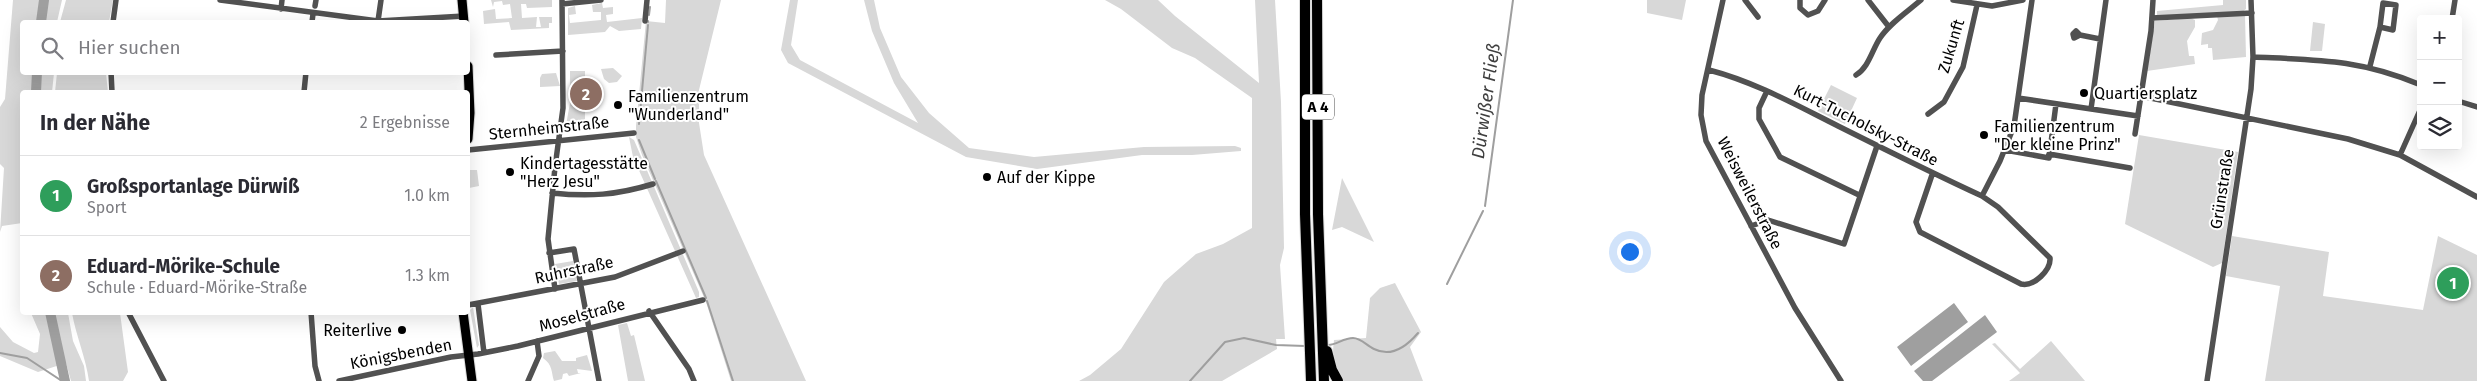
<!DOCTYPE html>
<html lang="de">
<meta charset="utf-8">
<style>
body{margin:0;font-family:"Fira Sans",sans-serif;background:#f7f7f7;color:#2b2b33}
.controls{position:absolute;right:15px;top:15px;display:grid;overflow:hidden;border-radius:5px;box-shadow:0 5px 20px #0002}
.controls button{width:45px;height:45px;display:grid;place-items:center;padding:0;border:0;border-bottom:1px solid #e1e1e2;background:#fff;color:#2b2b33;font:25px sans-serif}
.you{position:absolute;left:1629px;top:251px;width:18px;height:18px;margin:-12px;border:4px solid #fff;border-radius:50%;background:#1a73e8;box-shadow:0 0 0 8px #1a73e833}
.badge{display:grid;place-items:center;width:32px;height:32px;border-radius:50%;background:#d93025;color:#fff;font-size:16px;font-weight:700}
.pin{position:absolute;translate:-50% -50%;border:2px solid #fff;box-shadow:0 1px 5px #0006}
.list{margin:0;padding:0;list-style:none}
h2{display:flex;justify-content:space-between;align-items:center;height:65px;margin:0;padding:0 20px;font-size:21px}
h2 small{font-size:16px;font-weight:400;color:#7c7c81}
.list li{display:grid;grid-template-columns:32px 1fr auto;gap:15px;align-items:center;box-sizing:border-box;height:80px;padding:0 20px;border-top:1px solid #e1e1e2}
.list b{display:block;font-size:19px;white-space:nowrap}
.list p{margin:0;font-size:16px;white-space:nowrap;color:#7c7c81}
.list em{font-size:16px;font-style:normal;color:#7c7c81}
.icon{flex:none;width:28px;height:28px;fill:none;stroke:currentColor;stroke-width:2;stroke-linecap:round;stroke-linejoin:round}
.map{position:relative;flex:none;width:2477px;height:381px;overflow:hidden}
.search{position:absolute;background:#fff;box-shadow:0 5px 20px #0002;left:20px;top:20px;width:450px;height:55px;display:flex;align-items:center;gap:12px;box-sizing:border-box;padding:0 18px;border-radius:5px;color:#7c7c81;font-size:19px}
.panel{position:absolute;background:#fff;box-shadow:0 5px 20px #0002;left:20px;top:90px;width:450px;height:225px;border-radius:5px}
.map>svg:first-child{display:block}
.green{fill:#d8d8d8}
.water{fill:#9f9f9f}
.lines{fill:none;stroke-linecap:round;stroke-linejoin:round}
.stream{stroke:#9f9f9f;stroke-width:2}
.river{stroke:#9f9f9f;stroke-width:10}
.primary-casing{stroke:#dbdbdb;stroke-width:11}
.motorway-casing{stroke:#dbdbdb;stroke-width:12}
.minor{stroke:#515151;stroke-width:5.5}
.primary{stroke:#000;stroke-width:9}
.motorway{stroke:#000;stroke-width:10}
.poi-dot{fill:#000;stroke:#fff;stroke-width:2}
.labels{text-anchor:middle;dominant-baseline:central;stroke-width:4;stroke-linejoin:round;paint-order:stroke}
.shield{fill:#fff;stroke:#4c4c4c;stroke-width:1}
.shield-label{font-size:15px;font-weight:bold;fill:#000}
.street-label{font-size:16px;fill:#000;stroke:#fff}
.poi-label{font-size:16px;fill:#000;stroke:#fff;text-anchor:start}
.water-label{font-size:18px;font-style:italic;fill:#404040;stroke:#fff}
</style>
<div class="map">
<svg width="2477" height="381" viewBox="0 0 2477 381">
<rect width="100%" height="100%" fill="#fff"/>
<path class="green" d="M13,0H62L57,22H22V72L54,73L52,92H22V223L2,226L0,232L4,168L0,164V107L5,99Z
M66,0H113L109,22H60Z
M491,0H552V7L527,8L526,4H521L522,18L537,17L536,27H541L539,17H552V23H549V28L511,30L509,22L484,24L483,11L495,9L496,19L512,18L510,4L503,5L502,1L494,2L493,7Z
M666,0H721L699,90V123L704,155L806,381H731L706,302L642,155L636,137V126L646,21L665,23Z
M790,0H798L791,45L800,60L918,123L894,83L872,31L864,0H874L880,28L901,77L929,113L969,148L1034,157L1144,147L1235,146L1241,148V151L1192,155H1142L1037,169L966,157L788,63L781,50Z
M1105,0H1158L1175,16L1259,83L1255,0H1275L1281,102L1284,248L1280,265L1285,339H1276L1277,349L1222,381H1079L1090,375L1121,349L1164,282L1196,254L1223,244L1252,228V98L1195,58L1172,48L1121,9Z
M1647,0H1686L1682,20L1647,13Z
M2223,0H2246V9L2242,12L2157,16V11L2223,5Z
M602,3L603,8L613,7V14L606,15L607,22L642,18L641,29L619,31L610,26L605,32L568,35V8L575,6L576,14L569,15L570,23L601,20V12H593L592,5Z
M2245,15L2246,57L2213,60L2212,48H2208V44L2201,45L2202,33L2213,30L2218,20L2217,16Z
M2190,18L2195,20V27L2187,41L2189,56H2194L2195,64L2147,71L2155,21Z
M2313,22L2325,24L2322,51H2310Z
M613,68L622,76L617,82L609,83L604,79L601,69Z
M570,71H585V124L566,125L570,103Z
M57,73H106L108,92H55Z
M556,73L560,86L540,87V78L542,74Z
M1831,85L1857,98L1845,124L1818,111Z
M2139,135L2238,152L2222,263L2213,267L2125,224Z
M629,137L634,140L699,292V297L696,298L633,157Z
M468,170H477L479,186L469,188L468,194Z
M1342,178L1374,242L1342,227L1332,230Z
M2232,236L2329,252L2323,296L2423,310L2438,236L2477,255V381H2265L2280,286L2226,276Z
M573,261L577,281L559,284L555,264Z
M1395,283L1421,332L1410,347L1423,381H1342C1333,370 1332,353 1334,340L1366,338L1370,298L1380,288Z
M473,307L479,345L477,348L470,310Z
M31,313H68L73,341L84,366L86,381H71L66,363L38,372L0,356V327L13,342L34,353L38,352L40,334Z
M72,313H120L128,372L123,381H89C86,358 76,336 72,313Z
M627,323L631,336L634,335L645,381H628L618,325Z
M2051,341L2085,381H2009L2020,373L1992,344L1995,343L2020,369Z
M555,351L562,361H576V358L587,355L592,371L577,369L578,373H581L569,376L567,373L563,374L562,379L554,381C551,372 553,365 543,358L544,353Z"/>
<path class="water" d="M1954,303L1968,322L1911,366L1897,347Z
M1985,315L1997,332L1932,381H1923L1914,371Z"/>
<g class="lines">
<path class="stream" d="M649,15L650,7
M648,22V21
M639,124L648,25
M639,140L655,179
M656,181L706,298
M1485,206L1513,0
M1447,284L1483,211
M707,301L733,381
M1328,345C1337,345 1343,338 1353,338C1361,338 1367,346 1374,349C1392,358 1407,346 1418,333
M0,353L27,358L62,381
M1190,381L1225,342L1244,338L1276,345L1305,346"/>
<path class="river" d="M41,22L44,0
M36,92L37,72
M50,312L65,381"/>
<defs>
<path id="primary" d="M462,0L464,22
M468,66L470,113L468,139
M463,312L472,381"/>
<path id="motorway" d="M1305,0V214L1311,381
M1317,0L1318,214L1324,381
M1327,351L1332,370L1338,381"/>
</defs>
<use href="#primary" class="primary-casing"/>
<use href="#motorway" class="motorway-casing"/>
<path class="minor" d="M220,0L378,21L464,16
M1723,0L1702,95L1701,115L1706,141L1795,308L1841,381
M1745,0L1758,17
M1800,0V8L1808,15L1818,11L1825,0
M1868,0L1889,27
M1953,0L1992,6L2023,0
M2383,3L2396,5L2393,30L2380,27Z
M562,4L601,0
M315,6L316,0
M281,9L282,0
M2152,18L2252,13
M2452,19L2455,0
M378,21L381,0
M645,21L647,0
M113,22L116,0
M312,22L313,14
M2080,35L2074,38L2073,34L2076,31L2080,35L2100,39
M496,55L563,51
M2253,57C2318,60 2359,59 2421,85
M2370,66L2380,27
M1709,70C1755,82 1796,105 1838,126C1886,150 1934,174 1982,196L2000,161L2014,126L2032,0
M111,72L112,92
M1856,75C1869,67 1872,50 1880,38C1890,23 1907,12 1921,0
M1767,91L1759,108V119L1780,157L1859,195
M304,92L306,72
M2141,96L2348,139L2400,155L2477,197
M2018,98L2138,116
M2458,101L2477,107
M2091,109L2106,0
M1928,114L1944,102L1963,67L1977,5
M2135,134L2151,31L2153,0
M468,150L634,133
M2005,150L2049,158L2056,104
M2049,154L2130,168
M2400,155L2421,108
M1932,175L1916,222L1920,232L2021,284C2034,287 2051,270 2050,258L1998,207L1982,196
M1748,192L1762,220
M552,193C589,197 617,195 653,184
M1751,226L1768,220L1844,244L1877,146
M549,253L574,249L599,381
M555,289L548,239L555,167L563,108L562,0
M478,304L484,353
M468,305L615,277L683,251
M649,311L689,369L694,381
M128,312L164,381
M311,312L315,366L319,381
M339,381L451,357L478,354L518,346L703,300
M528,381L539,356L537,341
M2207,381L2251,89L2253,57L2251,0"/>
<use href="#primary" class="primary"/>
<use href="#motorway" class="motorway"/>
</g>
<g class="poi-dot">
<circle cx="2084" cy="93" r="5"/>
<circle cx="618" cy="105" r="5"/>
<circle cx="1984" cy="135" r="5"/>
<circle cx="510" cy="172" r="5"/>
<circle cx="987" cy="177" r="5"/>
<circle cx="402" cy="330" r="5"/>
</g>
<g class="labels">
<rect class="shield" x="1302" y="94.5" width="32" height="25" rx="4"/>
<g class="shield-label">
<text x="1318" y="107">A 4</text>
</g>
<g class="street-label">
<text transform="translate(1951 46) rotate(-73)">Zukunft</text>
<text transform="translate(1866 125) rotate(27)">Kurt-Tucholsky-Straße</text>
<text transform="translate(549 128) rotate(-6)">Sternheimstraße</text>
<text transform="translate(2222 189) rotate(-81)">Grünstraße</text>
<text transform="translate(1750 193) rotate(63)">Weisweilerstraße</text>
<text transform="translate(574 270) rotate(-12)">Ruhrstraße</text>
<text transform="translate(582 315) rotate(-15)">Moselstraße</text>
<text transform="translate(401 354) rotate(-11)">Königsbenden</text>
</g>
<g class="poi-label">
<text x="2094" y="93">Quartiersplatz</text>
<text x="628" y="96">Familienzentrum<tspan x="628" dy="18">"Wunderland"</tspan></text>
<text x="1994" y="126">Familienzentrum<tspan x="1994" dy="18">"Der kleine Prinz"</tspan></text>
<text x="520" y="163">Kindertagesstätte<tspan x="520" dy="18">"Herz Jesu"</tspan></text>
<text x="997" y="177">Auf der Kippe</text>
<text x="392" y="330" text-anchor="end">Reiterlive</text>
</g>
<g class="water-label">
<text transform="translate(1486 101) rotate(-82)">Dürwißer Fließ</text>
</g>
</g>
</svg>
<div class="controls">
<button>+</button>
<button>−</button>
<button><svg class="icon" aria-label="layers" viewBox="0 0 24 24"><path d="M12 4l9 5-9 5-9-5zM3 14l9 5 9-5"/></svg></button>
</div>
<div class="you"></div>
<div class="pin badge" style="left:2453px;top:283px;background:#2e9e5b">1</div>
<div class="pin badge" style="left:586px;top:94px;background:#8d6e63">2</div>
<div class="search"><svg class="icon" aria-label="search" viewBox="0 0 24 24"><circle cx="10" cy="10" r="6"/><path d="M15 15l6 6"/></svg>Hier suchen</div>
<section class="panel">
<h2>In der Nähe<small>2 Ergebnisse</small></h2>
<ul class="list">
<li><span class="badge" style="background:#2e9e5b">1</span><div><b>Großsportanlage Dürwiß</b><p>Sport</p></div><em>1.0 km</em></li>
<li><span class="badge" style="background:#8d6e63">2</span><div><b>Eduard-Mörike-Schule</b><p>Schule · Eduard-Mörike-Straße</p></div><em>1.3 km</em></li>
</ul>
</section>
</div>
